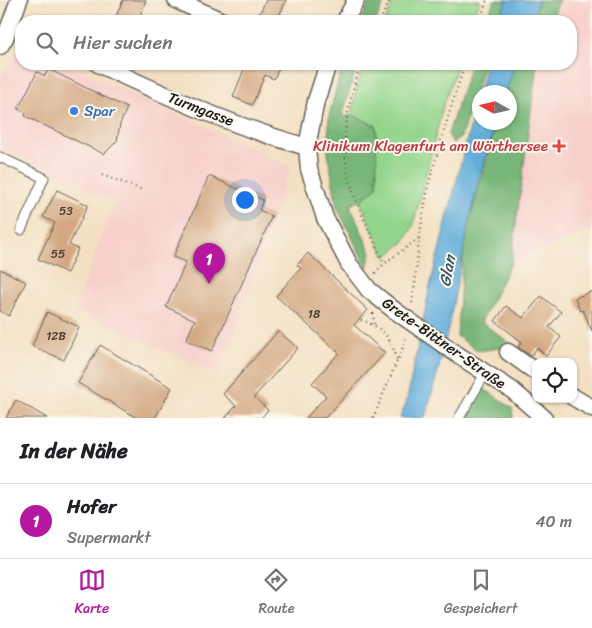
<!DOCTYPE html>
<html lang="de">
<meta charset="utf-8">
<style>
body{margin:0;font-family:Sriracha,sans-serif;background:#f2f2f2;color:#202124}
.controls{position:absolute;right:15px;bottom:15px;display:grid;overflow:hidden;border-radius:10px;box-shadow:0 1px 4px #0004}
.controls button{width:45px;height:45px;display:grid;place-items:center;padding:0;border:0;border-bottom:1px solid #e0e0e0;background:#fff;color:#202124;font:25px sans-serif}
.compass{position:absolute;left:472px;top:85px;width:45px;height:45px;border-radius:50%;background:#fff;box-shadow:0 1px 4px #0004;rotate:278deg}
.you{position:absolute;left:244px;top:199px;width:18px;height:18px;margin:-12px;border:4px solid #fff;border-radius:50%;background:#1a73e8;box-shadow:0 0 0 8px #1a73e833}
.badge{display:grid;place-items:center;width:32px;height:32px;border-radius:50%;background:#b5179e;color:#fff;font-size:16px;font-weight:700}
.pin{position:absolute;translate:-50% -41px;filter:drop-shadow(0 1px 2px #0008)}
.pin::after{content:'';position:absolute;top:26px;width:18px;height:15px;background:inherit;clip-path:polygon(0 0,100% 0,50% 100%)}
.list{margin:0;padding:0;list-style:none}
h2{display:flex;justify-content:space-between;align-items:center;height:65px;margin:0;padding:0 20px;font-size:21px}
h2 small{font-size:16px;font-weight:400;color:#757577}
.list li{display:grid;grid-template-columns:32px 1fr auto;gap:15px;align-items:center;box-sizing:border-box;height:75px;padding:0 20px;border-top:1px solid #e0e0e0}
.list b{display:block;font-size:19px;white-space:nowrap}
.list p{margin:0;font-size:16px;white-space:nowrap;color:#757577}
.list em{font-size:16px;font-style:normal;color:#757577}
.icon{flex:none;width:28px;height:28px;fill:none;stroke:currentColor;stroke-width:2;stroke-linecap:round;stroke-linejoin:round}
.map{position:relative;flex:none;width:592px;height:418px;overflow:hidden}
.search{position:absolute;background:#fff;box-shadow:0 1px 4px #0004;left:15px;right:15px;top:15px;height:55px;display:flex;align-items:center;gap:12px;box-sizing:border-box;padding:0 18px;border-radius:20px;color:#757577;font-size:19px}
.sheet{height:140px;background:#fff}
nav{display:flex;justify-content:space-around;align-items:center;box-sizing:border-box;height:70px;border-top:1px solid #e0e0e0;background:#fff;font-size:14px;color:#757577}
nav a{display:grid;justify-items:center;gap:2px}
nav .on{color:#b5179e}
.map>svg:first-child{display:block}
.built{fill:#f7d0cc}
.green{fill:#94d58d;stroke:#587854}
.forest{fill:#77b678;stroke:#4a694a}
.water{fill:#62aedb;stroke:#3f657c}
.building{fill:#d3a781}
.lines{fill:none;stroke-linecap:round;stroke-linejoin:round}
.lane-casing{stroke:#676156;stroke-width:11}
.street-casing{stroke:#676156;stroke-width:19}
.path{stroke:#676156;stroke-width:2.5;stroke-dasharray:1 4;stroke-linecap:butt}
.lane{stroke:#fff;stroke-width:9}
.street{stroke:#fff;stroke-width:16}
.street-bridge-casing{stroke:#676156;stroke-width:19;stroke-linecap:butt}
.street-bridge{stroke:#fff;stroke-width:16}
.shop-dot{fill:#3f7fe0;stroke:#fbf7ec;stroke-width:2}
.health-dot{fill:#e0444e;stroke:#fbf7ec;stroke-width:2}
.labels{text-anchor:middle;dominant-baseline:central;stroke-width:4;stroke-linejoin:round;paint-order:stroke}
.number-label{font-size:12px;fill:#4a3f35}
.street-label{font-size:15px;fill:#1c1c1c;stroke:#fbf7ec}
.shop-label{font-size:15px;fill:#366cbe;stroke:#fbf7ec;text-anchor:start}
.health-label{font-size:15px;fill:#be3a42;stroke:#fbf7ec;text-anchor:end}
.water-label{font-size:16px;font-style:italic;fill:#385668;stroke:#fbf7ec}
</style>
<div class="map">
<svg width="592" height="418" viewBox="0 0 592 418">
<rect width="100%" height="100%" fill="#fbf7ec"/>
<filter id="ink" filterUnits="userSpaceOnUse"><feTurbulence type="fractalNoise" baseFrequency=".02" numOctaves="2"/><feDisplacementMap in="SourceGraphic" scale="10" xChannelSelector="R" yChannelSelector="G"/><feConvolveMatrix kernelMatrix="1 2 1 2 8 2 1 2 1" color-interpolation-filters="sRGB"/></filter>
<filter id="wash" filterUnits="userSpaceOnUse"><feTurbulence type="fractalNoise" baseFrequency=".0096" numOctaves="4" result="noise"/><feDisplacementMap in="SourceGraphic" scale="20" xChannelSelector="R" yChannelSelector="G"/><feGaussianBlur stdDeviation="1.12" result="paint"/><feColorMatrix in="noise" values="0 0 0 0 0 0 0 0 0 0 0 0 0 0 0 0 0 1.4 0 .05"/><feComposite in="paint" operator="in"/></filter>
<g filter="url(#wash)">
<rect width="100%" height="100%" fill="#f3e0c2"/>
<path class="built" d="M559,0H592V228L511,263L537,64H571V21H551Z
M21,49V64H65L291,166L220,375L74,310L114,202L0,146V78Z"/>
<path class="green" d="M394,0H480L473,21H385Z
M365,64H458L443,106L413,226L404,242L385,257L360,201L377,187L376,125L352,116L356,89Z"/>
<path class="forest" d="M370,0H385L376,21H361Z
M494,0H507L498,21H486Z
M539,0H559L551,21H531Z
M343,64H357L342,117L352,115L376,125L377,187L361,200L350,205L371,253L367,268L337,207L328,154L329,115Z
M471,64H484L461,137L453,143L448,134Z
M515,64H537L511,263L481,322L514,346L478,351L457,336L464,242L496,123L510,122V92H506Z
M483,388L512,408L513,418H466Z"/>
<path class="water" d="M507,0H539L531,21H498Z
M486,64H515L506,92H480V122L496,123C473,190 462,260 448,330C442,359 433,389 425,418H400L406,404L430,286Z"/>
<g id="blocks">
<path class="building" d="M123,0H146L138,21H114Z
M266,0H286L277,21H256Z
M238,64H281L274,79L265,75L252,105L233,97L245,67Z
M48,69L127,108L120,124L117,141L104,154L25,116L26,113L18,109L37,72L45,76Z
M209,176L263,200L259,210L272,216L212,351L186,340L195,320L166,307L186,262L173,257Z
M57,190L88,205L69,245L78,249L67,273L38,259L55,223L43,217Z
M308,253L368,310L354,325L385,353L325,418H306L326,396L312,383L339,353L276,296L301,268L297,265Z
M0,269L26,282L9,316L0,311Z
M592,291V331L583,310L580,311L575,298Z
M541,296L561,312L549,327L561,337L546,356L537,348L531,356L518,347L522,342L495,321L506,306L523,318Z
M47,312L79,327L64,360L32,346Z
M278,331L298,348L254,397L268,410L261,418H225L236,406L223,394Z
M100,345L172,388L155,418H137L78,383Z
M16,400L47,418H6Z"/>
</g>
</g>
<g filter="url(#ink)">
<use href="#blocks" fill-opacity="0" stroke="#676156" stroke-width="1"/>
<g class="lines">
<defs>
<path id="lane" d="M0,157L44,178L21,230
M459,418L486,372"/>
<path id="street" d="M176,0L222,21
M345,21L356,0
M0,46L5,38L19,0
M98,64C166,96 235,127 307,147
M328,64L316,101L307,147L309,169L325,218L349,264L369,290L394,310
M508,352L536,372
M461,357L512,390L544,418
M573,397L592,408"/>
</defs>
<use href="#lane" class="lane-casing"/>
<use href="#street" class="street-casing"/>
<path class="path" d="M380,21L390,0
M480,21L487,0
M361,64C349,98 340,137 348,174C355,205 372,235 384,264
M102,175L143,190
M375,273L384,264L419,238
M412,303L415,283L419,238L429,182L452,104L465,64
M373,313L374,324
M361,320C383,327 391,338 397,360
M373,418L404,345L406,335"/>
<use href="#lane" class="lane"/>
<use href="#street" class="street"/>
<defs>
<path id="street-bridge" d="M394,310L461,357"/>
</defs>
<use href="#street-bridge" class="street-bridge-casing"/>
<use href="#street-bridge" class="street-bridge"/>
</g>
</g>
<circle class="shop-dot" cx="74" cy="111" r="5"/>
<path class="health-dot" d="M556.5 138.5h5v5h5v5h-5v5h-5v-5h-5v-5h5z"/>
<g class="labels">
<g class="number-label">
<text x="66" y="211">53</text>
<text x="58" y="254">55</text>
<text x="314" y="314">18</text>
<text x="56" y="336">12B</text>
</g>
<g class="street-label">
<text transform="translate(201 109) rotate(21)">Turmgasse</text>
<text transform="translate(444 343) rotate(35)">Grete-Bittner-Straße</text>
</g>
<g class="shop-label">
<text x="84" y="111">Spar</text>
</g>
<g class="health-label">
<text x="548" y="146">Klinikum Klagenfurt am Wörthersee</text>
</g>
<g class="water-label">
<text transform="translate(447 271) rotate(-80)">Glan</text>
</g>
</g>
</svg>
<div class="controls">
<button><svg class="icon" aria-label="locate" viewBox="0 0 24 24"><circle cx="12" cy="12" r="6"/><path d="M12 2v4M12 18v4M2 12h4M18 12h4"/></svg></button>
</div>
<svg class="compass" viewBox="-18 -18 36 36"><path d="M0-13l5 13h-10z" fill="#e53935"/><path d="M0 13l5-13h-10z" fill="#757577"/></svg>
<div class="you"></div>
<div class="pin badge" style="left:209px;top:284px">1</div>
<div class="search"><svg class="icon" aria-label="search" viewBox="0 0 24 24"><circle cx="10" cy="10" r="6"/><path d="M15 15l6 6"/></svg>Hier suchen</div>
</div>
<section class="sheet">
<h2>In der Nähe<small></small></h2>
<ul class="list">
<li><span class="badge">1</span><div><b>Hofer</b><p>Supermarkt</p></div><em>40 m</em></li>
</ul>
</section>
<nav>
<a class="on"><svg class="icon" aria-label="map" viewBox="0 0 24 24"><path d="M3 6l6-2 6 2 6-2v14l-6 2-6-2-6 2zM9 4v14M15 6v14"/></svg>Karte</a>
<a><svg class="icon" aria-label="directions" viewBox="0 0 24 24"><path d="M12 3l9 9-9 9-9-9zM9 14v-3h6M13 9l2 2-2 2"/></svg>Route</a>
<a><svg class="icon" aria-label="saved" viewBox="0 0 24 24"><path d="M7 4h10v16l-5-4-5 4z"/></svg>Gespeichert</a>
</nav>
